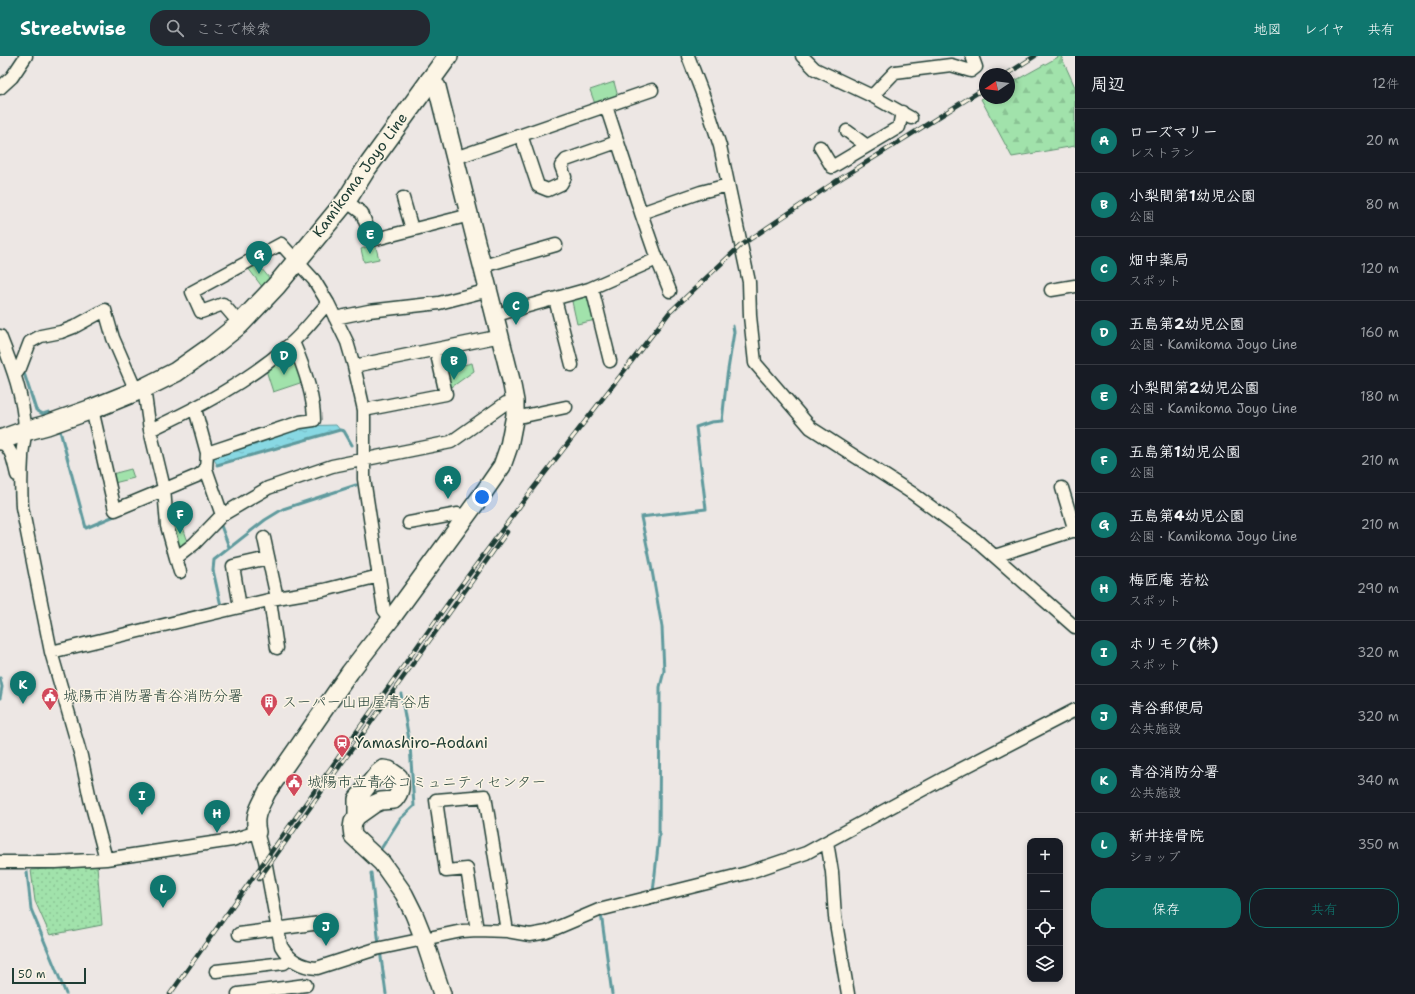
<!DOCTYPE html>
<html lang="ja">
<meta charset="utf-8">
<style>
body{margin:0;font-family:"Shantell Sans","Klee One",sans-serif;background:#242831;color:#f1f3f6}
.controls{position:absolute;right:12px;bottom:12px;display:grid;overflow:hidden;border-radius:8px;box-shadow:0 2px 6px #0003}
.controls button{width:36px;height:36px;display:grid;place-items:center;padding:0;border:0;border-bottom:1px solid #363941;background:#171b24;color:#f1f3f6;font:20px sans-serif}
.compass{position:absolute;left:979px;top:12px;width:36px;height:36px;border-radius:50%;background:#171b24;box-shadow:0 2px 6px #0003;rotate:257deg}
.scale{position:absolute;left:12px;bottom:10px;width:74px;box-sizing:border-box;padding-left:4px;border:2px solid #1f3d34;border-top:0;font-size:11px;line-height:14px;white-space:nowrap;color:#1f3d34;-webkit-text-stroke:3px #fcf5e5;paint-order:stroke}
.you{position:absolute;left:482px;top:441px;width:14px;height:14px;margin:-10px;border:3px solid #fff;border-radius:50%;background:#1a73e8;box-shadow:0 0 0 6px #1a73e833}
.badge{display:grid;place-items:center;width:26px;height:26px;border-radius:50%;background:#0f766e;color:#fff;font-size:13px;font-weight:700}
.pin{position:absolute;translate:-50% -33px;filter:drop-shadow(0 1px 2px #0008)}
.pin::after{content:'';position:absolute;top:21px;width:14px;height:12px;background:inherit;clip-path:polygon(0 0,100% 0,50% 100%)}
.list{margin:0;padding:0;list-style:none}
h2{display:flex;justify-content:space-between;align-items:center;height:52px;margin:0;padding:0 16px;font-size:17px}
h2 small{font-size:13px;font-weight:400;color:#9ea1a6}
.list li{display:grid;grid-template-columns:26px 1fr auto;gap:12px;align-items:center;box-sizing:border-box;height:64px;padding:0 16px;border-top:1px solid #363941}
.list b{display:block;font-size:15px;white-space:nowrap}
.list p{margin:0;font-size:13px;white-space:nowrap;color:#9ea1a6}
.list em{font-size:13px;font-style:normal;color:#9ea1a6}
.actions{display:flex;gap:8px;padding:12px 16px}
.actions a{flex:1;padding:9px 0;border:1px solid #0f766e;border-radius:16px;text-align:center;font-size:14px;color:#0f766e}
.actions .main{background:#0f766e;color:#fff}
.icon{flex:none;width:22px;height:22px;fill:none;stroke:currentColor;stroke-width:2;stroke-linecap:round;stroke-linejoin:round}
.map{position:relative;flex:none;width:1075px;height:938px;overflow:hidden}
header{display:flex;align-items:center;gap:24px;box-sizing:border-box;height:56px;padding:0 20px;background:#0f766e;color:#fff}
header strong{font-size:19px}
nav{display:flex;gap:22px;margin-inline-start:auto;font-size:14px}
.search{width:280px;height:36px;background:#242831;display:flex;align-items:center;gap:10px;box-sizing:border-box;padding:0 14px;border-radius:16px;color:#9ea1a6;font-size:15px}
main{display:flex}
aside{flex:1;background:#171b24}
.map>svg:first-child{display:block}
.grass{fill:url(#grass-dots);stroke:#609070}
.forest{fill:url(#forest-firs);stroke:#609070}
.green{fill:#a1e2ab;stroke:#609070}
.water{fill:url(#water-ripples);stroke:#5e9a9d}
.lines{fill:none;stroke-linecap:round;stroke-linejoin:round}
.stream{stroke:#5e9a9d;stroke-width:3}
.street-casing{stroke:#1f3d34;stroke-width:15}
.secondary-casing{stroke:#1f3d34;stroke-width:20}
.primary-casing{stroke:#1f3d34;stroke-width:22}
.street{stroke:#fcf5e5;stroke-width:12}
.secondary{stroke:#fcf5e5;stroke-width:17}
.primary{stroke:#fcf5e5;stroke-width:19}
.rail-casing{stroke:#1f3d34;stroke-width:4.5}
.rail{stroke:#fcf5e5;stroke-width:3;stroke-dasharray:9;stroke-linecap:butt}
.labels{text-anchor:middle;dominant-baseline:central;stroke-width:3;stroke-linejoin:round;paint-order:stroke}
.street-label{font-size:15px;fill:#1f3d34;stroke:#fcf5e5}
.poi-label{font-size:15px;fill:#1f3d34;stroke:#fcf5e5;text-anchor:start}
</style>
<header>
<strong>Streetwise</strong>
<div class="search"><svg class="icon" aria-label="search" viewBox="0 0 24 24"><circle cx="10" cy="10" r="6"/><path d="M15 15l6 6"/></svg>ここで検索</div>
<nav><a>地図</a><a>レイヤ</a><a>共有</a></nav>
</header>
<main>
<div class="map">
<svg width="1075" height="938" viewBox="0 0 1075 938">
<defs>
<pattern id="grass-dots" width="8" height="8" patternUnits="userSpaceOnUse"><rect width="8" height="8" fill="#a1e2ab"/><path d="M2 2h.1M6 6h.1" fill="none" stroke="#8ac394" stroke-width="1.8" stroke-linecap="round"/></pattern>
<pattern id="forest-firs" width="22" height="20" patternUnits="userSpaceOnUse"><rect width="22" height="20" fill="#a1e2ab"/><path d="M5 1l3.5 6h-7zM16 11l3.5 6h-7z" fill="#8ac394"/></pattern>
<pattern id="water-ripples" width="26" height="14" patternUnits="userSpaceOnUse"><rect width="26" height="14" fill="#88d8e3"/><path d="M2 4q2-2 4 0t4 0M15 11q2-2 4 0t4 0" fill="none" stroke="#75bac3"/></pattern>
</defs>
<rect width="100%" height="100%" fill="#ede7e4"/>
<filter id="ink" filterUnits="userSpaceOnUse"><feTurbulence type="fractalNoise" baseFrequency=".025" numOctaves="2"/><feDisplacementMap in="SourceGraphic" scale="8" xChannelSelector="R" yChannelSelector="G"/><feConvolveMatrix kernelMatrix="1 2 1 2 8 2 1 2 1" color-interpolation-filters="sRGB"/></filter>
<g filter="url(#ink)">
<path class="grass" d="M97,810L102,869L50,879L35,845L31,814Z"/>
<path class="forest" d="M1060,0H1061L1075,31V90L1012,101L981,43L985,41L1009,42V28Z"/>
<path class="green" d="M614,26L618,41L595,48L590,34Z
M375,188L379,203L364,206L361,193Z
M257,207L270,223L263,232L248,212Z
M590,236L596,264L577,268L571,241Z
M292,291L303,326L273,336L265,311Z
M472,307L474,315L449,333L445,313Z
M131,413L134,422L114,427L112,418Z
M182,468L188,486L181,491L176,489L171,471Z"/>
<path class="water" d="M336,369L340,374L217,409L213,401L298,370Z"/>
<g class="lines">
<path class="stream" d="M24,317L36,354L43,358L49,356
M59,371L86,472L119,458
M217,409L340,374L344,375L352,389
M220,467L229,491
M221,550L213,514L214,504L265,464L283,453L356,429
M0,622L2,631L0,642
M379,796L400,763L414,750L410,689L401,638
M27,816L31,853L66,938
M371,817L379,889
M653,836L659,781L660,631L664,615L662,571L651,509L641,461L706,453L696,371L711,366L722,365L727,320L734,276L733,270
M601,857L612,938
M380,894L386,938"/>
<defs>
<path id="street" d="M688,0L706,47L720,90L749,226L750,260L755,307L811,372L912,437L975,483L1075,571
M802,0L815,13L872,40L911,62
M0,32L12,21L26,0
M872,40L895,16L951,9L971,15L976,11L972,0
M606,50L641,157
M847,75L867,90
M521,79L538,130L548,134L561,128L565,121L561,110L566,104L617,86
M820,91L832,111L899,71L902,56
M455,102L652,34
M403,142L412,173
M346,145L362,157L372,184L470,159
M657,203L670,235
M483,210L556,189
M592,232L610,305
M1051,234L1075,230
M555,243L572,309
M496,259L589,233L657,203L641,157L701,136L728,129
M335,262L369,255L439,247L489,234
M240,268L223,248L201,256L192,236L281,188L314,224L328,247L347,286L354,310L364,354V423L384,554L391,563
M0,280C12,310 24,342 25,374C25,384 22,393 22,402C21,418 21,435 22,451L51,596L81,700L90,743L106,803
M354,310L501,280
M15,319L20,312L30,286L41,280L61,276L74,271L105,254L113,282L136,335
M144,332L150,374L164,432L167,470L176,502L194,488L222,459L268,432L332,410L451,386L506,347L515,345
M92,353L115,454L199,419L206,413
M195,353L207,397L206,413L222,459
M364,354L446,338L436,294
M515,359L524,360L566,351
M150,374C199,351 247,326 288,290C303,278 315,261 328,247
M0,384C13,394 13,404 17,419
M207,397L300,366L314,364C314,339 303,309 293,286
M1062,432L1075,475
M409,467L458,458L466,460
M264,482L277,542
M995,500L1075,474
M176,502L180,516
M270,544L277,592
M240,551L233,510L268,502
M51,596L277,542L324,534L379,520
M827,786L832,816L835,861L848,938
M0,806H56L106,803L232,784L257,776L265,804L281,890C289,904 301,911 317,912L376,893L462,875L477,874L507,875L530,879L547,876L599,854L747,817L806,797L948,720L1075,654
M477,874L467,813L446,815L436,744L485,740L507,875
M239,878L320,867
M216,915L284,907L291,902
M238,938L306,929"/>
<path id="secondary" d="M357,760V743L378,717L383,713L389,714L399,721C401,731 401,736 394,744L381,745L374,748L357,760L353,766L352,772L353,780L382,807L404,838L414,858L424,883L442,938
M257,776C253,759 260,751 267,736L350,616L391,563L484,436L502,410L509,390L515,359V345L511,324L437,31L429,24"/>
<path id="primary" d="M0,384L25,375L47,369L92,353L144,332L176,316L210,292L240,268L276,230L346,145L366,113L448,0"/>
</defs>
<use href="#street" class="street-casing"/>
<use href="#secondary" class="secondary-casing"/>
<use href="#primary" class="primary-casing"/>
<use href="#street" class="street"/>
<use href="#secondary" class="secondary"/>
<use href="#primary" class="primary"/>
<defs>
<path id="rail" d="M1007,18L1035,0
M259,823L507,476
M170,938L456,536L531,435L669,257L740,190L835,126L985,32"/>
</defs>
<use href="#rail" class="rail-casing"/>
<use href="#rail" class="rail"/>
</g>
</g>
<defs>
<symbol id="civic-pin" viewBox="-11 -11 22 30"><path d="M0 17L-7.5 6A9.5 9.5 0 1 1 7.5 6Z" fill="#d1495b" stroke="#fcf5e5"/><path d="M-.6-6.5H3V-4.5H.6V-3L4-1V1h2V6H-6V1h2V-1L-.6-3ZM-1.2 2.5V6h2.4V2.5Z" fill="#fff"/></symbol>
<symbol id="building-pin" viewBox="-11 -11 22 30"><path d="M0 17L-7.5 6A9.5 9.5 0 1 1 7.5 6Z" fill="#d1495b" stroke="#fcf5e5"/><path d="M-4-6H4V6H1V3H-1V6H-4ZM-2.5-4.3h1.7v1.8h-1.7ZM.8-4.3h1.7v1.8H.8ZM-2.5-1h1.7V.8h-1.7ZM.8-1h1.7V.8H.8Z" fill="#fff"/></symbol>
<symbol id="station-pin" viewBox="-11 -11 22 30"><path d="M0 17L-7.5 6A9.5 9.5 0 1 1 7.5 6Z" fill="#d1495b" stroke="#fcf5e5"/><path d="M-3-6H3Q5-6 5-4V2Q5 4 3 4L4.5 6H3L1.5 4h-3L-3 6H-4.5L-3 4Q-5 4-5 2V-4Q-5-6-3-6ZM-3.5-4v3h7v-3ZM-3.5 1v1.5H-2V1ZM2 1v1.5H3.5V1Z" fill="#fff"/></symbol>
</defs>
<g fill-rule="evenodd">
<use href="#civic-pin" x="40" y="630" width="20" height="27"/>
<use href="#building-pin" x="259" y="636" width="20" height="27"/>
<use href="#station-pin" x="332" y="677" width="20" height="27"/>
<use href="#civic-pin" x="284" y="716" width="20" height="27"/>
</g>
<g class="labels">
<g class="street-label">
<text transform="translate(360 119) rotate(-54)">Kamikoma Joyo Line</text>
</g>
<g class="poi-label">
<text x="63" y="640">城陽市消防署青谷消防分署</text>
<text x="282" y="646">スーパー山田屋青谷店</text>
<text x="355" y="687">Yamashiro-Aodani</text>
<text x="307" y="726">城陽市立青谷コミュニティセンター</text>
</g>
</g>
</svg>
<div class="controls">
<button>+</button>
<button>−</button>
<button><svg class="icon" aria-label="locate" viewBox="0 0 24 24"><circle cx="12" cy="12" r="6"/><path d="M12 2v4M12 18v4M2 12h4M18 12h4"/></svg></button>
<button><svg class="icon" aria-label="layers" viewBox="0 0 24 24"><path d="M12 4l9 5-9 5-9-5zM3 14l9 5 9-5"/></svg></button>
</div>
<svg class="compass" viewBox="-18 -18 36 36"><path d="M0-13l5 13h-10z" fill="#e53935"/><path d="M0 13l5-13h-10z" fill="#9ea1a6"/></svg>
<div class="scale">50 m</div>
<div class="you"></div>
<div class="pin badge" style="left:448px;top:443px">A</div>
<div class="pin badge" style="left:454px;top:324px">B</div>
<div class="pin badge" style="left:516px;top:269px">C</div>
<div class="pin badge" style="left:284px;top:319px">D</div>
<div class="pin badge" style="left:370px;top:198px">E</div>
<div class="pin badge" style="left:180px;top:478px">F</div>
<div class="pin badge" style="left:259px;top:218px">G</div>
<div class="pin badge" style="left:217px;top:777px">H</div>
<div class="pin badge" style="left:142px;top:759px">I</div>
<div class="pin badge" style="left:326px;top:890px">J</div>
<div class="pin badge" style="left:23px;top:648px">K</div>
<div class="pin badge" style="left:163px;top:852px">L</div>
</div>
<aside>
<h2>周辺<small>12件</small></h2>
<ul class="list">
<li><span class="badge">A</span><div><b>ローズマリー</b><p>レストラン</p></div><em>20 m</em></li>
<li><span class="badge">B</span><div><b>小梨間第1幼児公園</b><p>公園</p></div><em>80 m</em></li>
<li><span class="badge">C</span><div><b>畑中薬局</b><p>スポット</p></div><em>120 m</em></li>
<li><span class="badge">D</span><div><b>五島第2幼児公園</b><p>公園 · Kamikoma Joyo Line</p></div><em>160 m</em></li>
<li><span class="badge">E</span><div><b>小梨間第2幼児公園</b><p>公園 · Kamikoma Joyo Line</p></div><em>180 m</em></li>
<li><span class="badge">F</span><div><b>五島第1幼児公園</b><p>公園</p></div><em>210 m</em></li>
<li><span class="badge">G</span><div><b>五島第4幼児公園</b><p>公園 · Kamikoma Joyo Line</p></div><em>210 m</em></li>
<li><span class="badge">H</span><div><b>梅匠庵 若松</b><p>スポット</p></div><em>290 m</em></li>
<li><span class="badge">I</span><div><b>ホリモク(株)</b><p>スポット</p></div><em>320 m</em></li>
<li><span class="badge">J</span><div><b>青谷郵便局</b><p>公共施設</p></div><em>320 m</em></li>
<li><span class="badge">K</span><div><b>青谷消防分署</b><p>公共施設</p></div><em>340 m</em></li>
<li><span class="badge">L</span><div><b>新井接骨院</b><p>ショップ</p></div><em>350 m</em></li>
</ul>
<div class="actions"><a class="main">保存</a><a>共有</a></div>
</aside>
</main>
